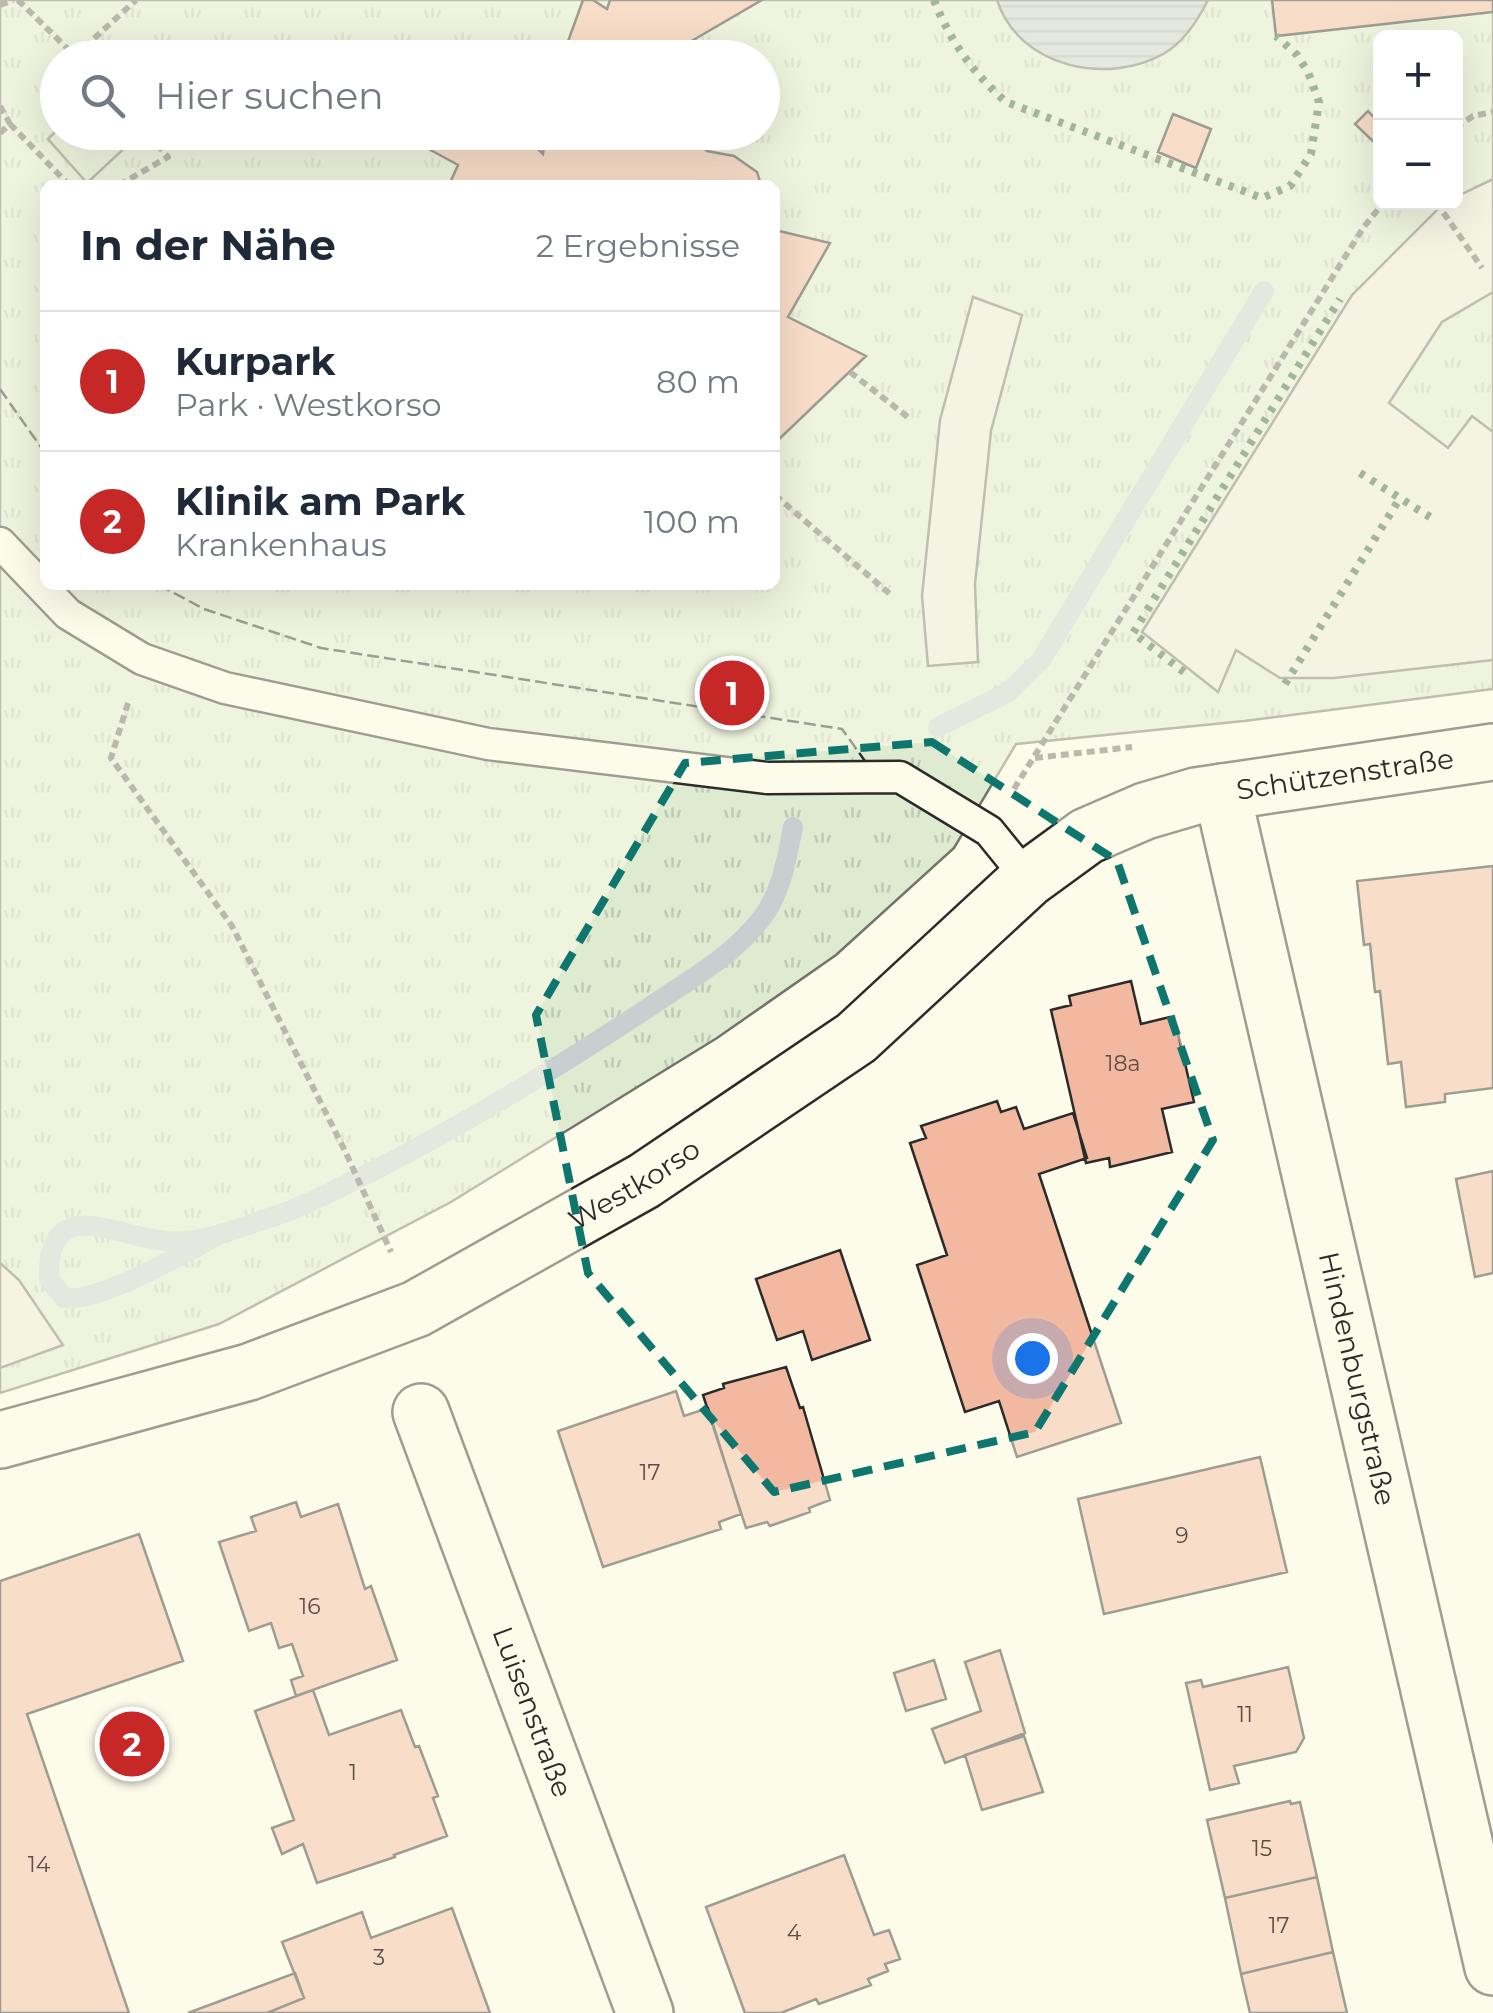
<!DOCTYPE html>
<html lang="de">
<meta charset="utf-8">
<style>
body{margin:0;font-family:Montserrat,sans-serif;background:#f2f2f3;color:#1f2937}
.controls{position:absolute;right:30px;top:30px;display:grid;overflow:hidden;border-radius:15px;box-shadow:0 10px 40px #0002}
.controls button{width:90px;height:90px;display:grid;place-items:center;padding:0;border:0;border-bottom:2px solid #e0e1e3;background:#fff;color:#1f2937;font:50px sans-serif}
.you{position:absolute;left:1032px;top:1358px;width:35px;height:35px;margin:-25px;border:8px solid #fff;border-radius:50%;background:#1a73e8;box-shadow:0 0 0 15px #1a73e833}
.badge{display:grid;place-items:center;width:65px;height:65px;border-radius:50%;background:#c62828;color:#fff;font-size:32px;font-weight:700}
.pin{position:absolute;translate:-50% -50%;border:5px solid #fff;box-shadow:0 2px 10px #0006}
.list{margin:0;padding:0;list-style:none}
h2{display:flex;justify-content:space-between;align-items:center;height:130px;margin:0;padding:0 40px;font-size:42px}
h2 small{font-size:32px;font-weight:400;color:#747a83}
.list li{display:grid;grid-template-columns:65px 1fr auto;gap:30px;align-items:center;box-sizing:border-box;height:140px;padding:0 40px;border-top:2px solid #e0e1e3}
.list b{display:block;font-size:38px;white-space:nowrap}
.list p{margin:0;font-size:32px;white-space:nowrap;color:#747a83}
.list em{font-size:32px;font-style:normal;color:#747a83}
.icon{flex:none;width:55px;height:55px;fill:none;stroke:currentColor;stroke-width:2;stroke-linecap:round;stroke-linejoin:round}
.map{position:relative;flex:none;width:1493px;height:2013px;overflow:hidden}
.search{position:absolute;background:#fff;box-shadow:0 10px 40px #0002;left:40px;top:40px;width:740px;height:110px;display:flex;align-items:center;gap:25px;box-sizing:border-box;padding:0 35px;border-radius:55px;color:#747a83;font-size:38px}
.panel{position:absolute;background:#fff;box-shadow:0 10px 40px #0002;left:40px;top:180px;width:740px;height:410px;border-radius:15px}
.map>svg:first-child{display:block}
.park{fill:url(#park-tufts);stroke:#74746e;stroke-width:2.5;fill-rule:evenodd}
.pitch{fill:#deebd1;stroke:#74746e;stroke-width:2.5}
.parking{fill:#eceadb;stroke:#74746e;stroke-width:2.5}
.water{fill:url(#water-rules);stroke:#74746e;stroke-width:2.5}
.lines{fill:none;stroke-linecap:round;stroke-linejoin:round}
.stream{stroke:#c7d0d0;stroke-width:20}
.building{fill:#f2b8a0;stroke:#2b2b2b;stroke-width:2.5}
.lane-casing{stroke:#2b2b2b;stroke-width:35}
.street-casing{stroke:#2b2b2b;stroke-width:60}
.path{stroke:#6a6964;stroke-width:6;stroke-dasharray:8 5;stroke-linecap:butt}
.lane{stroke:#fdfbea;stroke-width:30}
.street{stroke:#fdfbea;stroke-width:55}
.hedge{stroke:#34623c;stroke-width:8;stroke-dasharray:5 8;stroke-linecap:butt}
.fence{stroke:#2b2b2b;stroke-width:2.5;stroke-dasharray:12 5;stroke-linecap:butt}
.marked{fill:none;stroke:#0f766e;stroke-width:8;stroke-dasharray:20 12;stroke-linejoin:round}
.labels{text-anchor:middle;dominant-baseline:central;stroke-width:8;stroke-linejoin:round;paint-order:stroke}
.number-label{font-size:22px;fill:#5d4e48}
.street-label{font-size:28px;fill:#2b2b2b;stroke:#fdfbea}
</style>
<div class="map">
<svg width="1493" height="2013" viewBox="0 0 1493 2013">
<defs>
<pattern id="park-tufts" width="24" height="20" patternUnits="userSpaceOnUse" patternTransform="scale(2.5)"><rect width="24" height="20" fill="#deebd1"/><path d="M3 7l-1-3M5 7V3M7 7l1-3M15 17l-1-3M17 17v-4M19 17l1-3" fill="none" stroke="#bfcab4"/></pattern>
<pattern id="water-rules" width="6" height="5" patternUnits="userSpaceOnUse" patternTransform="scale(2.5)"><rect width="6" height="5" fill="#c7d0d0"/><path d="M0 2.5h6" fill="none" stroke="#abb3b3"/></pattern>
</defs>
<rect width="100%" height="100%" fill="#fdfbea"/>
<path class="park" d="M0,0H1493V689L1244,721L1016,744L954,848L836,955L717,1038L451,1202L219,1324L0,1393ZM1380,38H1456V202H1380ZM58,58H762V132H58ZM45,185H775V585H45Z"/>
<path class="pitch" d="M57,130L118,133L129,144L87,183L48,139Z"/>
<path class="parking" d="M1493,179V292L1442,322L1389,403L1448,448L1472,416L1493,432V660L1334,678H1280L1236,650L1218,692L1142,632L1352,295L1444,203L1456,202V197Z
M973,297L1022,315L991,431L975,584L978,662L928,666L922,596L940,420Z
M0,1263L19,1280L63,1345L0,1368Z"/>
<path class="water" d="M997,0H1208C1198,20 1185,41 1165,53C1108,86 1019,68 997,0Z"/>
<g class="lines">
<path class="stream" d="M938,727L1007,693L1041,660L1264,291
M222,1233C188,1251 98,1304 64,1298L49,1279C46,1191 118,1238 167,1241C200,1244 233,1230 263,1220C305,1207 342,1186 381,1167C473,1119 562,1065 648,1008C687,981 732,957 761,919C781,894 787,858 793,827"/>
</g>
<path class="building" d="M583,0H593L607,9L610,0H762L683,46L681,58H562Z
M1272,0H1493V12L1276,36Z
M1368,111L1380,124L1378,146L1355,124Z
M1173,114L1211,129L1196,168L1158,152Z
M430,132H521L543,154L546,132H686L707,151L734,156L757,172L761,185H449L458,165L425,147Z
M775,230L830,243L788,317L866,356L775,443Z
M1493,866V1088L1445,1094V1102L1406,1107L1401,1062L1388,1064L1380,991L1375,992L1370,944L1364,945L1357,881Z
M1131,981L1141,1024L1174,1016L1194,1102L1162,1109L1172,1152L1110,1167L1109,1158L1086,1163L1051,1010L1071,1005L1069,996Z
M997,1101L1001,1112L1016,1107L1024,1129L1073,1113L1087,1158L1039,1174L1121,1423L1017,1457L999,1401L965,1412L917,1265L947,1255L910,1143L926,1138L921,1126Z
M1493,1171V1273L1475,1277L1456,1179Z
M840,1250L870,1340L812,1360L803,1331L777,1340L756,1279Z
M786,1367L800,1408L803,1407L830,1500L809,1508L810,1512L770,1526L767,1522L746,1528L703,1395L724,1388L723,1384Z
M676,1391L684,1416L708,1408L741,1514L719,1522L721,1529L603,1567L558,1431Z
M1260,1457L1287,1572L1104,1614L1078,1499Z
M296,1502L301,1517L338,1504L365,1589L371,1586L397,1660L296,1696L291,1680L303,1676L292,1644L279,1648L271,1623L249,1631L219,1542L256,1531L251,1517Z
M139,1534L183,1661L27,1714L129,2013H0V1581Z
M1000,1650L1025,1733L945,1763L932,1729L981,1711L965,1662Z
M934,1660L946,1699L906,1711L894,1673Z
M1288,1667L1304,1738L1296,1752L1234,1766L1239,1783L1210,1790L1186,1683L1201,1680L1203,1687Z
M313,1690L329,1735L401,1710L415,1747L419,1746L438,1796L433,1798L447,1836L394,1855L395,1857L317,1883L303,1844L282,1854L272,1828L294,1820L255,1711Z
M1024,1736L1043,1792L982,1810L965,1755Z
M1290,1801L1291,1804L1300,1802L1317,1877L1225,1898L1207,1820Z
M844,1855L874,1935L889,1930L900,1959L885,1964L888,1971L868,1979L871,1985L819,2004L816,1999L781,2013H745L706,1907Z
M1317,1877L1333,1952L1241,1974L1225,1898Z
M452,1908L490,2013H267L304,1998L282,1942L362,1912L371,1938Z
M1333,1952L1347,2013H1250L1241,1974Z
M295,1973L304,1998L267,2013H188Z"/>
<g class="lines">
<defs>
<path id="lane" d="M0,543L68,614L142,659L225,688L488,744L767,778L900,777L989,831L1028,879"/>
<g id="street">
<path id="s1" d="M1222,792L1493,1967"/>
<path id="s2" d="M421,1412L645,2013"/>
<path id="s3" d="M0,1440L249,1372L416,1309L644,1181L856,1038L1028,879L1087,836L1145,811L1196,796L1493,752"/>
</g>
</defs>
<use href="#lane" class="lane-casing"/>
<use href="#street" class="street-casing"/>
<path class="path" d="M18,0L77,58
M0,5L13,0
M75,56L136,0
M0,106L10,124L0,133
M10,124L69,185
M1456,128L1473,116L1493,112
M119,185L168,157L146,132
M1436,202L1482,268
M850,372L909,418
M775,495L891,595
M128,703L111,758L232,926L345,1151L391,1252
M1035,758L1132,747
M1014,789L1363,228L1384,202"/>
<use href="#lane" class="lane"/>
<use href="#street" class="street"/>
<path class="hedge" d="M934,0C950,41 973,73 1006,102L1262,198L1290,186L1311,154L1319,102L1308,72L1297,55L1276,36
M1360,473L1430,517
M1184,672L1133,633L1340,299
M1285,684L1400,498"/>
<path class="fence" d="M0,389L45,453
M159,585L204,609L321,648L842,729L865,761"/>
</g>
<path d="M0 0H1493V2013H0ZM932,742L1117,861L1213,1140L1035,1432L774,1492L588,1273L536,1015L685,763Z" fill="#fdfbea" fill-opacity=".55" fill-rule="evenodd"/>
<path class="marked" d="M932,742L1117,861L1213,1140L1035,1432L774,1492L588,1273L536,1015L685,763Z"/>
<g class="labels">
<g class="number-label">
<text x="1123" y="1063">18a</text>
<text x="650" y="1472">17</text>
<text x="1182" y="1535">9</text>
<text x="310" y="1606">16</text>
<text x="1245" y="1714">11</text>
<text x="353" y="1772">1</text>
<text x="1262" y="1848">15</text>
<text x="39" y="1864">14</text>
<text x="1279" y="1925">17</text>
<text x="794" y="1932">4</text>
<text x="379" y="1957">3</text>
</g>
<g class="street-label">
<text stroke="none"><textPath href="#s3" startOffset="1528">Schützenstraße</textPath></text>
<text stroke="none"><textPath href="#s3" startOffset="688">Westkorso</textPath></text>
<text stroke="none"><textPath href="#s1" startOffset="602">Hindenburgstraße</textPath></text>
<text stroke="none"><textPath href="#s2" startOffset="320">Luisenstraße</textPath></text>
</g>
</g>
</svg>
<div class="controls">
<button>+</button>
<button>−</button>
</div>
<div class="you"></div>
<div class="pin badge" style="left:732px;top:693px">1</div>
<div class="pin badge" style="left:132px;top:1744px">2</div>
<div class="search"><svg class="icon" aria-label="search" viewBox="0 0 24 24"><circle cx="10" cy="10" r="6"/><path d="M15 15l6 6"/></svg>Hier suchen</div>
<section class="panel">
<h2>In der Nähe<small>2 Ergebnisse</small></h2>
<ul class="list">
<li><span class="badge">1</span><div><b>Kurpark</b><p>Park · Westkorso</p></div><em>80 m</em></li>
<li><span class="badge">2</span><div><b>Klinik am Park</b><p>Krankenhaus</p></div><em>100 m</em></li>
</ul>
</section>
</div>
